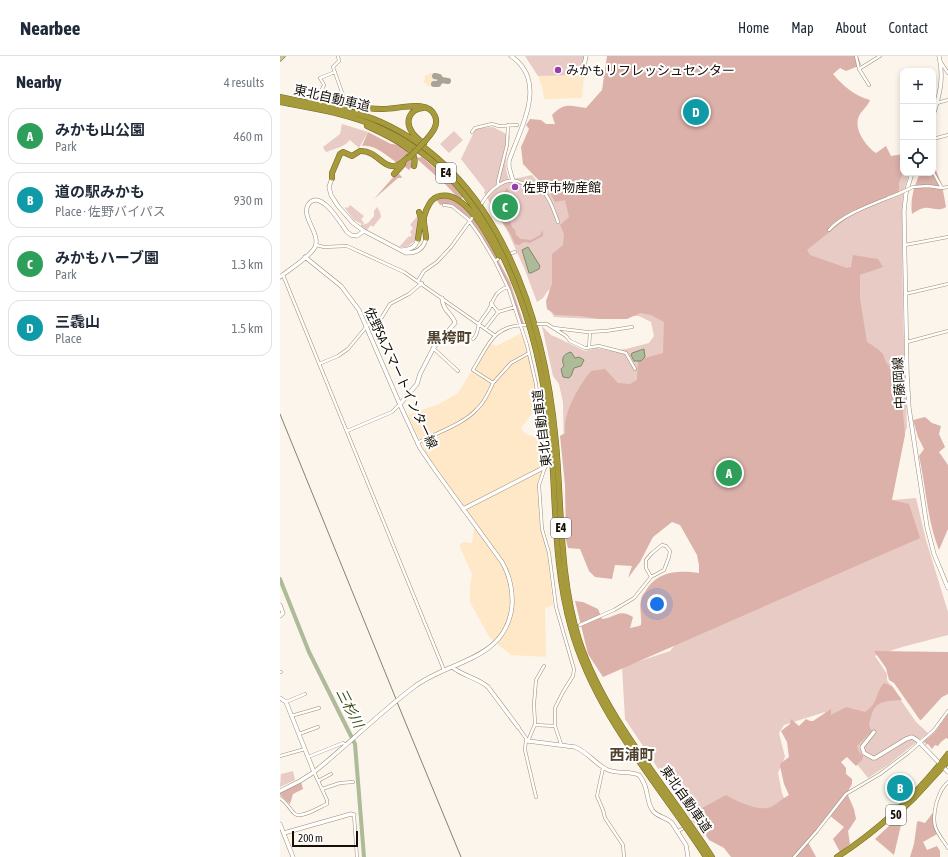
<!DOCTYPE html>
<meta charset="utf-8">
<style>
body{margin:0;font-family:"Asap Condensed","Noto Sans JP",sans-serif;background:#f2f2f3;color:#1f2937}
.controls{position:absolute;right:12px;top:12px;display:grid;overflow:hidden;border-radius:8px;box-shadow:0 2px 6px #0003}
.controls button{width:36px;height:36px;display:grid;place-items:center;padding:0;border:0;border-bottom:1px solid #e0e1e3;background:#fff;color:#1f2937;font:20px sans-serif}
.scale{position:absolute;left:12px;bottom:10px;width:66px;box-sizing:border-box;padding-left:4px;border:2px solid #150f06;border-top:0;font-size:11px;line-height:14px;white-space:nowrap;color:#150f06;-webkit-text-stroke:3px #fff;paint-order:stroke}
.you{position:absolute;left:377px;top:548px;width:14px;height:14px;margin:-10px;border:3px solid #fff;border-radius:50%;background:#1a73e8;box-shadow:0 0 0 6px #1a73e833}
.badge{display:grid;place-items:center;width:26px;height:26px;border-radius:50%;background:#b45309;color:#fff;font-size:13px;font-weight:700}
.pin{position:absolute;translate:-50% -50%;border:2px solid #fff;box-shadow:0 1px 4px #0006}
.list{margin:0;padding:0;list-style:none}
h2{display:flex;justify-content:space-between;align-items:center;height:52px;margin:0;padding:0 16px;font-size:17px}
h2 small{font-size:13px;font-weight:400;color:#747a83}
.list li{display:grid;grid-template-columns:26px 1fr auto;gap:12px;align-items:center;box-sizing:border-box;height:56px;margin:0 8px 8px;padding:0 8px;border:1px solid #e0e1e3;border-radius:12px}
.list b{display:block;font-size:15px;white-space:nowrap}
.list p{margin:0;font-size:13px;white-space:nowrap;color:#747a83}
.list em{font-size:13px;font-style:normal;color:#747a83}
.icon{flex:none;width:22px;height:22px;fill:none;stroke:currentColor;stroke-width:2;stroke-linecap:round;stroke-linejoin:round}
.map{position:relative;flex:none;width:668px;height:801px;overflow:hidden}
header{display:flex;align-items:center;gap:24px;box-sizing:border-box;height:56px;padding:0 20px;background:#fff;border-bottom:1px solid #e0e1e3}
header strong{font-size:19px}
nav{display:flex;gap:22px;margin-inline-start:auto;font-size:14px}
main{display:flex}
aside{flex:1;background:#fff}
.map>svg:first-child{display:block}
.built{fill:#fee8c7}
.green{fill:#e8cbc5}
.forest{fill:#dbb1a9}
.water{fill:#adbb99;stroke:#7f876d}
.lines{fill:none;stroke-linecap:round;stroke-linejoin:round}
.stream{stroke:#7f876d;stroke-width:1}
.river{stroke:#adbb99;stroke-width:4}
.taxiway{stroke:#a8a298;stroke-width:6}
.street-tunnel{stroke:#d9d2c9;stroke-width:2.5;stroke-dasharray:2.5 1;stroke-linecap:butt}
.street-casing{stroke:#9d8d74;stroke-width:3.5}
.secondary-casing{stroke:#9d8d74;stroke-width:4.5}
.primary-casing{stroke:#736928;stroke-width:5}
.highway-casing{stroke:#736928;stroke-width:6}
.street{stroke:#fff;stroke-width:2.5}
.secondary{stroke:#fff;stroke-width:3.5}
.primary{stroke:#cac289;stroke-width:4}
.highway{stroke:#a69a3a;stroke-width:5}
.street-bridge-casing{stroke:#9d8d74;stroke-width:3.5;stroke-linecap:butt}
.highway-bridge-casing{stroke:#736928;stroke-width:6;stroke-linecap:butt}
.street-bridge{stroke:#fff;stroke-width:2.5}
.highway-bridge{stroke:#a69a3a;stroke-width:5}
.poi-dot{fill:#953fad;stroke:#fff;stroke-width:1.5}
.labels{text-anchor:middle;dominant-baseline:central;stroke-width:4;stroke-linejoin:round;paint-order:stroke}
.shield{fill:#fff;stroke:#5b5751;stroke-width:1}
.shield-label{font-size:12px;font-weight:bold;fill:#150f06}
.poi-label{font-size:13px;fill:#150f06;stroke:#fff;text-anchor:start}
.street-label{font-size:13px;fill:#150f06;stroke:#fff}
.water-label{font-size:14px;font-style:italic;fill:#374813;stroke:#fff}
.quarter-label{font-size:15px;font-weight:bold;fill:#50422c;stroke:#fff}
</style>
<header>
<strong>Nearbee</strong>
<nav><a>Home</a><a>Map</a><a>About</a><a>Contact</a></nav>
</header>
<main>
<aside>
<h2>Nearby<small>4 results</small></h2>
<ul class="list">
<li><span class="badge" style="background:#2e9e5b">A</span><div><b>みかも山公園</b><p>Park</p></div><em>460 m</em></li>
<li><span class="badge" style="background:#0f9aa8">B</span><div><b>道の駅みかも</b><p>Place · 佐野バイパス</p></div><em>930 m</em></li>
<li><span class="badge" style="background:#2e9e5b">C</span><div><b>みかもハーブ園</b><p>Park</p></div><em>1.3 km</em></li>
<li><span class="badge" style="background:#0f9aa8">D</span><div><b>三毳山</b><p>Place</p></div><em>1.5 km</em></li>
</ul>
</aside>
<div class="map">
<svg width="668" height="801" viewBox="0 0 668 801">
<rect width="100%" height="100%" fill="#fcf5eb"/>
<path class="built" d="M149,17L162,18L161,31L146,30L147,27H144L145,19H149Z
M304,19L302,42L264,43L262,30L258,20Z
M242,277L253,318L258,350L241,372L245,378L255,381L260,386L264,408L261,423L258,428L260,470L267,496L273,549L265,552L266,601L231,599L210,582L190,546V532L192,518L179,489L184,486L192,487L194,473L198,469L147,399L128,359L159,348L178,337L192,314L211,288L216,290Z"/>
<path class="green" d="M245,0H305L301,19L258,20Z
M62,68L88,76L79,92L70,84C65,91 55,92 47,96L45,95L43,91L60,78Z
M213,71L230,80C228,99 222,105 229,124L252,119L266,136L343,98L623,100V117H629L623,138L622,165L623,256L627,371L602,445L636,442L646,484L668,556V579L622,591L595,600L607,618V624L636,666L648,677L608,709L588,722L568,697L545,656L504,669L499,677L505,701L498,717L502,737L510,757L436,772L423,780L345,663L342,611L390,595L429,547L437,486L284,397L283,347L279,328L273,320L262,270L271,279L278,282L305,295L317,292L331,295L346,293L369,287L374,280L371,266L359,260H336L314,263L274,261L271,256L269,233L263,242L257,246L245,214L228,176L204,137L205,134L181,103L195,74L200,72Z
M174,75L183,84L169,97L160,88Z
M70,149L84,160L81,163L84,167L83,169L88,167L94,160V155L97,151L100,156L101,161L93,171L91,169L86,175L80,170L82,168L74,164L65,152L66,151L68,152Z
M139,158V163L136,184L127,191H119L129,180L130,181L132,179L130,176L133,172L130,169Z
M13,715L15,724L0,731L1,718Z"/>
<path class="forest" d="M327,0H578L581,9L566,15L560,12L553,18C563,30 575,40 590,44C588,50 582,54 579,60C573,73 586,90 596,97L606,90L611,100L623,98V116L619,127V139L572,158L527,194L530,199L567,212L571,211L573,199L598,203L603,211L580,219V243L587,286C592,289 597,292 601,296C607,302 603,311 616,311L620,324L625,379L612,444L629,448L640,482L323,621L308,598L295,545L303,546L318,553L322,563C336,562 338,552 353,561L350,572L359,570L361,569C362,560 359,552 361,544C361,541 363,538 365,536C377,515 397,514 419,517V509L417,499L400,469L392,466L373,481L360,506L348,522L352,510L335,509L332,523L315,521L309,515L300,493L288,492L286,484L285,429L280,380L285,377C283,357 298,331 311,315L325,313L338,327L350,328L357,324L358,304L383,297L384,266L371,259L360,257L347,263H319L300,260L276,259L267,253L266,245L272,228V198L283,189L284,178L280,169L289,161L285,144L275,146L269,135L243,108L241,91L249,73L246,69L250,63L261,64L266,68H275L272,59C285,46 289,50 306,52L322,34Z
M88,76L111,88C120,87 128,96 134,103L133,109L129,114L125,111L119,118L122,121L121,122H118L94,143L130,102L117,107C107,100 95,88 82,90Z
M142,101L168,124L183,141L180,144L166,129L136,102Z
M653,107L662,129L666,151C659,156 651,151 644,152C639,153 635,156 632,158C630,143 634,131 640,117H653Z
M227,132L232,141L231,144L228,143L225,144L222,151L226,161L230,165L232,171L235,174L236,179L241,183L251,184L260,179L263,174V180L250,187L244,186L239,189L235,188L231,179L217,157V149L225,139V135Z
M165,140L178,145L191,159L205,180L230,226L244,268L241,267L218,210L191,165L192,162V161L188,162C180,156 170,145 160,149L156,143Z
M645,361L652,367L661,370L659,378L665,391L659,396L668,409V473L659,494C647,464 646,431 639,400L644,393L638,381L633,364Z
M594,595L668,596V638L662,641L641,664H640L614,627L609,624L606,612Z
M604,627L612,630L622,644C599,645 593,646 589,670L592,675L577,690L579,696L583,700L582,704L576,710L567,701L561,706L566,712V718L572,723V728L567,737L574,753L576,763L568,775L570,788L560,796L553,783L564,771L549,759L528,786L536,801H451L444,792L429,784L411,758L446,739C456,745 479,756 491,751C497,748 503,742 509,739L504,728L500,710L501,707L509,701L507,686L501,675L510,668L511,663L519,670L526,663L530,665H533L551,653V659L566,651L585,656C600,646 594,638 604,627Z
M668,658V683L666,682L661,686L658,690L655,689L652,693L648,688L645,689L646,687L643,686L655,676Z
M21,726L23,733L13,738L10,748L0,739V737Z
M655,754C653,762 656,770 659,777L643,786L647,794L657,790L660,795V801H630L634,788L637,766L638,765L645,767Z
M624,756L614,799L595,783Z"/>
<path class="water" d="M248,191L260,210L259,213L251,217H249L242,194Z
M364,293L365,301L361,305H354L351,299L352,297Z
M291,296L295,302L299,301L304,304L301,310L294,312L291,320L289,322L283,321L281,313L284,310C281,303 283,298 291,296Z"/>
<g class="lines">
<path class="stream" d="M0,358L116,643
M117,646L181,801"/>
<path class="river" d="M0,523L29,596L75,688L84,801"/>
<path class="taxiway" d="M155,20L159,21L161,24
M154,28H158L161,24L168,25"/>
<path class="street-tunnel" d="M409,768L414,764"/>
<defs>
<path id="street" d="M58,0L59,5L53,11L64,42
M576,0L579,13L589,29
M660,5L668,17
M579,13L600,0
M40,38L44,29L40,22L55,16
M657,47L668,44
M192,76L195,72L212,68L219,70L237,69
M653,83L668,79
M653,116L662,132
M218,129V125L227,89L228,69
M633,131L648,130L662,132L668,131
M202,147C209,135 226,118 242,127C245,128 247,132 249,134C252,133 256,133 259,133C268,135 275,158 278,166
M164,149L172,150L188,163L200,180L215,205L229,234L247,289L256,328L265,411L259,429L262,473L269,497L276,551L294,613L293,620L283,636L275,652V670L281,688
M549,174C565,156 600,146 622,136
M36,189L44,191L67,190L124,216L214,279
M625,189L668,181
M232,197L235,196
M215,205L218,203
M3,219L164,614
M138,225L144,215L157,206L171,191L192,162
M625,238L668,228
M211,247L218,256
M257,268H267L286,280L290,285L305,292L319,290L346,297L355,313
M245,269C213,269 208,290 193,314L213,327L231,307L249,297
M274,272L307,276L326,275L352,271
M205,273L218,256L235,251
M193,283C198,279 197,274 199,268C201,264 205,259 208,255C215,243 213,237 227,231
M627,286L668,275
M153,292L178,315
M309,292L310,276
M39,308L58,300L68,293L87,270L102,261L110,248L129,238L142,227
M67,375L112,356L120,348
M137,387C156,377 184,368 197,353C205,346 209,336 213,327
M300,569L334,554L354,542L371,521L384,514L389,501L390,495L386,490L382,489L372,497L366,504V512L371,521
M0,616H1
M6,646L25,638
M11,660L39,652
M255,669L275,670
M238,671L248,685L255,668L254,648L256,624L264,610
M19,678L38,671
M246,683L245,694L256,741
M0,700L25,693
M28,701L63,687L66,689
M323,712L317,740L323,754L325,762L343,789L344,801
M38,725L51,718
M668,726C658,735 652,756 655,770C657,778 664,785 668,792
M42,733L60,727L73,726
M0,742C9,748 9,753 15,758C21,763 40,751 47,748V744L34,716
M74,759L77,801
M398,775L402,773
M514,801L537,775L566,738L600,718L628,697L654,674L668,655"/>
<path id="secondary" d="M231,0C269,26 240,72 229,105V111L233,125
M302,19L306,0
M653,59C660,39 664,21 659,0
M632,117L626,137L624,155L627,317L629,352L647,471L654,498L668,532
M52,122L49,131L51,139L58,150L73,167L84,175L126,197C137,197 144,193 146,182
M122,194C130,194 136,191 138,183
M0,221C10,213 30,201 35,191C41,178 21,161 28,149C40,131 61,168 67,176L71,179L77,180L84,175
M120,348L137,328L140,318L154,291L175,267C173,258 163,256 162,242
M183,453L265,411
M0,549L3,557L0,560
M172,611C183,620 198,622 208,631L238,671
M0,642L6,646L34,716
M594,676L582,691L584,697L593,702H595L626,683L632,681L637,684L668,716
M248,685L295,691C308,696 316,709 328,714C338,718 350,715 359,719C370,732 365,745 373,755C378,761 386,761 392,767L406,789L408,801
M0,735L20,725L34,716C68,689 99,657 134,631C169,604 226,605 232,550C233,534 230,520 222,506L155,414L140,392L121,351L79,254L61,230L25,201
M0,768L13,801
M4,777L71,758L74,759"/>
<path id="primary" d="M0,3L3,0"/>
<path id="highway" d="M0,41C34,49 68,52 101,66C221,120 265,266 276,387C282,453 279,520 299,584C325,663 388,732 432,801
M0,46C34,53 68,57 100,72C216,124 260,269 271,386C276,448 274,512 291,572C315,659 378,727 426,801
M46,47C65,49 83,53 101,53C117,54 148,42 155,60C159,69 152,77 146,84
M143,52C129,53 125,66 132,76C135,81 140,84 144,88
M87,70C98,75 127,89 133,98C135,102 135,106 134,110
M114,118L123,108
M52,122V117L60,98L63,96L72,100L80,95C102,94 105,125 128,101
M146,182C146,175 143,168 144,161C146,153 151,141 160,140C185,134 209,181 219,200
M138,183L141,162L139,156
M618,757L635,741L668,705
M557,801C599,774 637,738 668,698"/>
</defs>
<use href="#street" class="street-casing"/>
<use href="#secondary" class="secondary-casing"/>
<use href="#primary" class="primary-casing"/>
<use href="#highway" class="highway-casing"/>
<use href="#street" class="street"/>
<use href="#secondary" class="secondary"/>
<use href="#primary" class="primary"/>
<use href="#highway" class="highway"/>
<defs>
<path id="street-bridge" d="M622,136L633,131"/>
<path id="highway-bridge" d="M129,102L146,84"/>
</defs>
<use href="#street-bridge" class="street-bridge-casing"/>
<use href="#highway-bridge" class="highway-bridge-casing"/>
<use href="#street-bridge" class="street-bridge"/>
<use href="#highway-bridge" class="highway-bridge"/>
</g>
<g class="poi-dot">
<circle cx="278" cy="14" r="4"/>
<circle cx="235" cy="131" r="4"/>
</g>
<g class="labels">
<g class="shield">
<rect x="156" y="107" width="20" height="20" rx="3"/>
<rect x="271" y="462" width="20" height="20" rx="3"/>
<rect x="606" y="749" width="20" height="20" rx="3"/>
</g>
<g class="shield-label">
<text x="166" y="117">E4</text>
<text x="281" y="472">E4</text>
<text x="616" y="759">50</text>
</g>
<g class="poi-label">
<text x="286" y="14">みかもリフレッシュセンター</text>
<text x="243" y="131">佐野市物産館</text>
</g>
<g class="street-label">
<text transform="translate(52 42) rotate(13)">東北自動車道</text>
<text transform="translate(121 322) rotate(65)">佐野SAスマートインター線</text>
<text transform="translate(619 327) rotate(-93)">中藤岡線</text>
<text transform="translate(262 372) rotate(-97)">東北自動車道</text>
<text transform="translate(406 743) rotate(55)">東北自動車道</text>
</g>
<g class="water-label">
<text transform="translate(70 652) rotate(63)">三杉川</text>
</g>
<g class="quarter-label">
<text x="169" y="281">黒袴町</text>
<text x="352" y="698">西浦町</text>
</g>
</g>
</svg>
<div class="controls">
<button>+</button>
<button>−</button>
<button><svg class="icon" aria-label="locate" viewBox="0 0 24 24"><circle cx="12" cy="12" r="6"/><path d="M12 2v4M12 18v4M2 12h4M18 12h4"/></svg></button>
</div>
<div class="scale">200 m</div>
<div class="you"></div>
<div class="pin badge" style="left:449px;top:417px;background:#2e9e5b">A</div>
<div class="pin badge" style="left:620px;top:732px;background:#0f9aa8">B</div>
<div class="pin badge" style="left:225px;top:151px;background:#2e9e5b">C</div>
<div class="pin badge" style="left:416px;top:56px;background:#0f9aa8">D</div>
</div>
</main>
